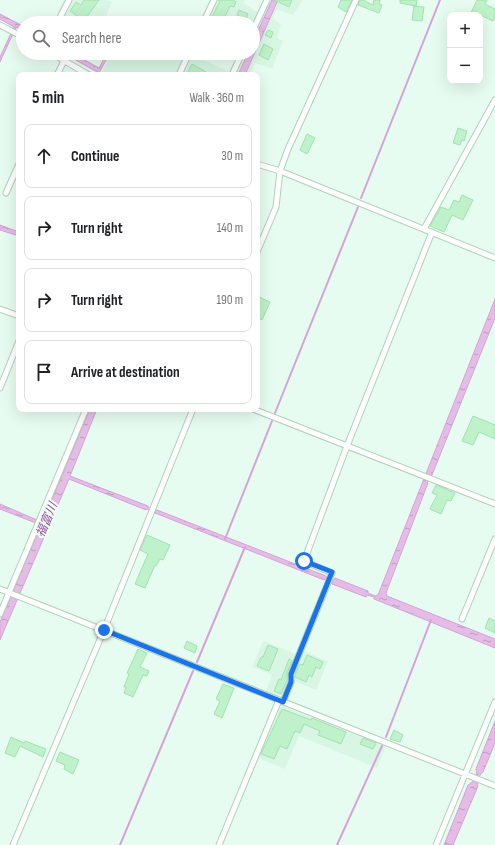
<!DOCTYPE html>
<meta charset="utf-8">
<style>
body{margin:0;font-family:"Sofia Sans Condensed","Noto Sans JP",sans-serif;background:#f6f6f6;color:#202124}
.controls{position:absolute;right:12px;top:12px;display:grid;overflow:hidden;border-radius:8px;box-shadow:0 4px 16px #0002}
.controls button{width:36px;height:36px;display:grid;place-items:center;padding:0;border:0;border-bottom:1px solid #e0e0e0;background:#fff;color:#202124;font:20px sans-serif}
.stop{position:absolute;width:12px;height:12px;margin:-9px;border:3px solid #1a73e8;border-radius:50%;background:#fff}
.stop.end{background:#1a73e8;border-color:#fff;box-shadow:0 1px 4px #0008}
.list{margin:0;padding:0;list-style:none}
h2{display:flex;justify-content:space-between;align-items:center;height:52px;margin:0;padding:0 16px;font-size:17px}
h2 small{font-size:13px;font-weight:400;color:#757577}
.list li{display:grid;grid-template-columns:26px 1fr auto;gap:12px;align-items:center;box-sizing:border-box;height:64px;margin:0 8px 8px;padding:0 8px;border:1px solid #e0e0e0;border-radius:8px}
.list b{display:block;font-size:15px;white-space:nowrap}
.list em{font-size:13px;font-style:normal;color:#757577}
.icon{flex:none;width:22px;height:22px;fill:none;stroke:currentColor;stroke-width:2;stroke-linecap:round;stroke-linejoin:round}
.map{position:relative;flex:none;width:495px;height:845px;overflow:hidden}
.search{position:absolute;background:#fff;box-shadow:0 4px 16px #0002;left:16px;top:16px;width:244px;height:44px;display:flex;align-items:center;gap:10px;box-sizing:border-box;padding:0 14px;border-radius:22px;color:#757577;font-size:15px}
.panel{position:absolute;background:#fff;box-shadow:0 4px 16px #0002;left:16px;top:72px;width:244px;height:340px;border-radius:8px}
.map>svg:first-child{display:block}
.residential{fill:#d9f6e4}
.water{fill:url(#water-ripples);stroke:#d6a2d7}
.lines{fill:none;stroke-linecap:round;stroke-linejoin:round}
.stream{stroke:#d6a2d7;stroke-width:2}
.building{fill:#bff1ca;stroke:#a0e3ae}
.minor-casing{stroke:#b0d0b9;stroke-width:7}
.minor{stroke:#fff;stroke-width:5}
.route{stroke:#1a73e8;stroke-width:5}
.labels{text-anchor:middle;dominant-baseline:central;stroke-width:4;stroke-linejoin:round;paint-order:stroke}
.water-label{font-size:12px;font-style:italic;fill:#9d4f9d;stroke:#edfff5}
</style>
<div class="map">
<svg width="495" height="845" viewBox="0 0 495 845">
<defs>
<pattern id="water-ripples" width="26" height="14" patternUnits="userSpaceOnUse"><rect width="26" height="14" fill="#e4bce6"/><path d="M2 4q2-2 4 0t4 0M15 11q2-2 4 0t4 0" fill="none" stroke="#bb9dbd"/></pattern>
</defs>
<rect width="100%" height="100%" fill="#e7fcf0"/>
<path class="residential" d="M64,0H107L112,2L103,23H75L57,12Z
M210,0H245L244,3L257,12L263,0H303L293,15L277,10L273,18L281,25L277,38L283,41L272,69L255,63L250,75H100L112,53H175L183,57L185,53H190L229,72L239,53H253V23H198Z
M263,641L296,654L298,649L328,661L316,690L294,681L287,699L388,741L377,768L299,736L285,769L253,756L274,703L263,698L272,675L252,667Z"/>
<path class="water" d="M272,0H278L245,75H238L248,53H253V42Z
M0,14L23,26V31L16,27L0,62V57L14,27L0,19Z
M63,53H72L99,68L107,53H110L99,73Z
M0,225L19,232V236L0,230Z
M495,299V318L432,475H431L427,483H428L386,593L387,596L495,639V648L374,599V597L367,595L366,597L332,584V581L325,579L324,580L155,513V512L147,509L146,510L69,479L0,640V622L41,525L0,509V504L37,520V522L42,523L90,409H97L70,476L148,506V507L156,511L157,510L326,576V577L333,580L335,578L368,591V593L375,596L378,595Z
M495,721V743L483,772C479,775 476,782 478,786L453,845H444L468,785C473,782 478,776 476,769Z"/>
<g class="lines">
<path class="stream" d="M361,198L440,0
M275,413L358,207
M225,539L272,421
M197,662L245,547
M386,737L431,620
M120,845L193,671
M337,845L382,746"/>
</g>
<path class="building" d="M84,0H99L84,21L70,11L76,2L81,5Z
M218,0H232L236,2L234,7L230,6L222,23H209L220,1Z
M274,0H292L289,7Z
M341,0H352L346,12L338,7Z
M360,0H363L373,5L374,0H380L379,4L382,5L379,13L358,5Z
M400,0H417L416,6L400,3Z
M477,0H487L485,4L495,9V16L493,21L480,15H470Z
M414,6L424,7L422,21L412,20Z
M239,10L248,14L246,20L237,15Z
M268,30L273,32L271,38L265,35Z
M264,44L273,49L268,60L259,55Z
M124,53H139L135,59Z
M192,64L211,75H186Z
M458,128L467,131L464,141L462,140L460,145L453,143Z
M307,134L315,138L307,154L300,150Z
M462,195L473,200L463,220L452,215L444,232L430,226L441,207L449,210L454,200L459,202Z
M257,296L270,302L262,320L257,317Z
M473,416L495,425V439L479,432L473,445L462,441Z
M436,485L455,493L451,501L447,500L441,514L430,509L437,495L432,493Z
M147,535L170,545L163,560L160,559L156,566L155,565L145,588L135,584L148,554L140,550Z
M489,618L495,621V633L485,628Z
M187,641L197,646L195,653L184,648Z
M268,645L278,649L269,671L257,666L261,657H263Z
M138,649L147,653L140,667L149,671L147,676L143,675L133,697L124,693L126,687H124L129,674L127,673Z
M307,655L323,662L320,669L316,667L312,677L309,675L306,682L295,677V675L300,664L303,665Z
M289,659L292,661L287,673V680L281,694L274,691L279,679L281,680Z
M223,684L234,688L222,718L214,714L220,701L216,699Z
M282,709L311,720L312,718L346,732L341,744L318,735L320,731L304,724L300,733L295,731L287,749L280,746L274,759L261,754Z
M394,730L403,735L400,742L390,739Z
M11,737L24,743L25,741L46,749L43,757L20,746L15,757L5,753Z
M363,738L376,743L373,749L360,744Z
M60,752L79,760L73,774L64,769L65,765L56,761Z"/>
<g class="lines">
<defs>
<path id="minor" d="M57,23L69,0
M203,23L214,0
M0,25L23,37
M253,30L267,0
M51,53L89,75
M57,75L64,61
M179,75L189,53
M232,75L242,53
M257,164L280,171L495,258
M6,193L19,164
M424,229L495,100
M257,252L276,207L280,171L288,149L356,0
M0,309L19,316
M0,388L19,341
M253,409L495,504
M0,589L495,786
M0,614L86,409
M462,619L495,539
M283,702L291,682V674L332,573L304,561L347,446L432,232
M13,845L104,630L193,409
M219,845L279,700
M436,845L495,702"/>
</defs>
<use href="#minor" class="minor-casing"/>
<use href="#minor" class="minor"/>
</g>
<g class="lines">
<path class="route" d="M104,630L283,702L291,682V674L332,572L304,561"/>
</g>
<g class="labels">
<g class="water-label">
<text transform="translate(47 520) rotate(-67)">福富川</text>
</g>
</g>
</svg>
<div class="controls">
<button>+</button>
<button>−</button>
</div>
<div class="stop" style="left:304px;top:561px"></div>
<div class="stop end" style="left:104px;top:630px"></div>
<div class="search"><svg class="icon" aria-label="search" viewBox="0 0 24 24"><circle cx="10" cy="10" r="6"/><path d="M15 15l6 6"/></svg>Search here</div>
<section class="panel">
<h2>5 min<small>Walk · 360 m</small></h2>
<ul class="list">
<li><svg class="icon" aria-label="ahead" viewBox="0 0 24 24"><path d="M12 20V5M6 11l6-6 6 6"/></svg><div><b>Continue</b></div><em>30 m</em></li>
<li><svg class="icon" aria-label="right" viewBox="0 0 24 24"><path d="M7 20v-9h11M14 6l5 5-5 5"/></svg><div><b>Turn right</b></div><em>140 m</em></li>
<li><svg class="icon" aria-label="right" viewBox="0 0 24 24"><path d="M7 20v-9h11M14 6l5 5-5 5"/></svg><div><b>Turn right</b></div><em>190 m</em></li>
<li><svg class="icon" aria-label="arrive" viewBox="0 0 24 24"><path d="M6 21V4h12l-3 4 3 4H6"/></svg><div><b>Arrive at destination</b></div></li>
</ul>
</section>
</div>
